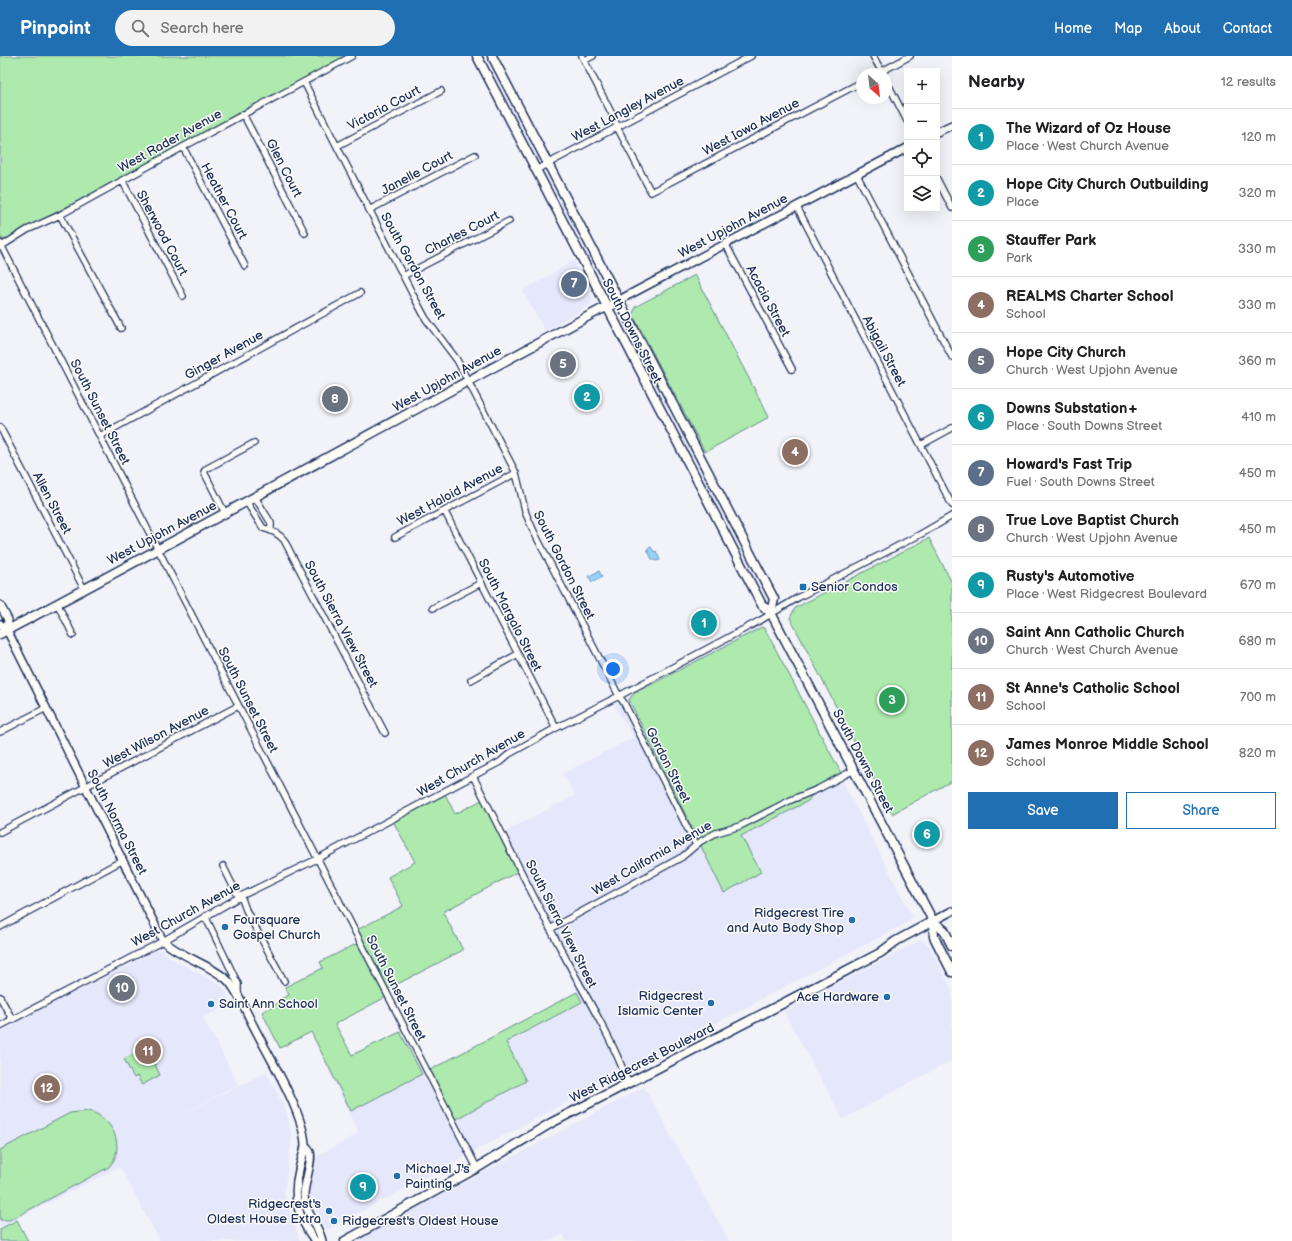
<!DOCTYPE html>
<meta charset="utf-8">
<style>
body{margin:0;font-family:"Balsamiq Sans",sans-serif;background:#f2f2f2;color:#202124}
.controls{position:absolute;right:12px;top:12px;display:grid;overflow:hidden;border-radius:0px;box-shadow:0 4px 16px #0002}
.controls button{width:36px;height:36px;display:grid;place-items:center;padding:0;border:0;border-bottom:1px solid #e0e0e0;background:#fff;color:#202124;font:20px sans-serif}
.compass{position:absolute;left:856px;top:12px;width:36px;height:36px;border-radius:50%;background:#fff;box-shadow:0 4px 16px #0002;rotate:152deg}
.you{position:absolute;left:613px;top:613px;width:14px;height:14px;margin:-10px;border:3px solid #fff;border-radius:50%;background:#1a73e8;box-shadow:0 0 0 6px #1a73e833}
.badge{display:grid;place-items:center;width:26px;height:26px;border-radius:50%;background:#1f6fb2;color:#fff;font-size:13px;font-weight:700}
.pin{position:absolute;translate:-50% -50%;border:2px solid #fff;box-shadow:0 1px 4px #0006}
.list{margin:0;padding:0;list-style:none}
h2{display:flex;justify-content:space-between;align-items:center;height:52px;margin:0;padding:0 16px;font-size:17px}
h2 small{font-size:13px;font-weight:400;color:#757577}
.list li{display:grid;grid-template-columns:26px 1fr auto;gap:12px;align-items:center;box-sizing:border-box;height:56px;padding:0 16px;border-top:1px solid #e0e0e0}
.list b{display:block;font-size:15px;white-space:nowrap}
.list p{margin:0;font-size:13px;white-space:nowrap;color:#757577}
.list em{font-size:13px;font-style:normal;color:#757577}
.actions{display:flex;gap:8px;padding:12px 16px}
.actions a{flex:1;padding:9px 0;border:1px solid #1f6fb2;border-radius:0px;text-align:center;font-size:14px;color:#1f6fb2}
.actions .main{background:#1f6fb2;color:#fff}
.icon{flex:none;width:22px;height:22px;fill:none;stroke:currentColor;stroke-width:2;stroke-linecap:round;stroke-linejoin:round}
.map{position:relative;flex:none;width:952px;height:1185px;overflow:hidden}
header{display:flex;align-items:center;gap:24px;box-sizing:border-box;height:56px;padding:0 20px;background:#1f6fb2;color:#fff}
header strong{font-size:19px}
nav{display:flex;gap:22px;margin-inline-start:auto;font-size:14px}
.search{width:280px;height:36px;background:#f2f2f2;display:flex;align-items:center;gap:10px;box-sizing:border-box;padding:0 14px;border-radius:22px;color:#757577;font-size:15px}
main{display:flex}
aside{flex:1;background:#fff}
.map>svg:first-child{display:block}
.built{fill:#e5e7fb}
.green{fill:#aee9ae;stroke:#648c86}
.water{fill:#98d2f8;stroke:#6691ba}
.lines{fill:none;stroke-linecap:round;stroke-linejoin:round}
.minor-casing{stroke:#1b2f5e;stroke-width:8}
.tertiary-casing{stroke:#1b2f5e;stroke-width:10}
.secondary-casing{stroke:#1b2f5e;stroke-width:11}
.minor{stroke:#fdfcf7;stroke-width:5.5}
.tertiary{stroke:#fdfcf7;stroke-width:7}
.secondary{stroke:#fdfcf7;stroke-width:8}
.poi-dot{fill:#1f6fb2;stroke:#fdfcf7;stroke-width:1.5}
.labels{text-anchor:middle;dominant-baseline:central;stroke-width:3;stroke-linejoin:round;paint-order:stroke}
.street-label{font-size:13px;fill:#1b2f5e;stroke:#fdfcf7}
.poi-label{font-size:13px;fill:#1b2f5e;stroke:#fdfcf7;text-anchor:start}
</style>
<header>
<strong>Pinpoint</strong>
<div class="search"><svg class="icon" aria-label="search" viewBox="0 0 24 24"><circle cx="10" cy="10" r="6"/><path d="M15 15l6 6"/></svg>Search here</div>
<nav><a>Home</a><a>Map</a><a>About</a><a>Contact</a></nav>
</header>
<main>
<div class="map">
<svg width="952" height="1185" viewBox="0 0 952 1185">
<rect width="100%" height="100%" fill="#f2f2f9"/>
<filter id="ink" filterUnits="userSpaceOnUse"><feTurbulence type="fractalNoise" baseFrequency=".025" numOctaves="2"/><feDisplacementMap in="SourceGraphic" scale="8" xChannelSelector="R" yChannelSelector="G"/><feConvolveMatrix kernelMatrix="1 2 1 2 8 2 1 2 1" color-interpolation-filters="sRGB"/></filter>
<g filter="url(#ink)">
<path class="built" d="M573,205L593,243L590,249L545,275L523,235Z
M758,572L764,573L912,860L910,865L632,1011L329,1173L325,1172L313,1149L309,1133L319,1099L359,1077L328,1014L400,976L428,1029L583,946L497,780L575,739L562,718L634,681L614,649Z
M921,884L928,888L952,934V1004L843,1063L784,956Z
M160,893L169,901L222,930L231,947L203,962L238,1028L176,1061L266,1016L285,1052L292,1081L284,1136L300,1185H160L120,1111L0,1171V976L52,948Z
M644,1031L729,1185H567L563,1178L550,1185H355Z"/>
<path class="green" d="M0,0H347L3,185L0,179Z
M695,219L769,361L705,396L633,259L635,251Z
M929,482L952,527V725L892,758L790,562L795,552Z
M762,571L765,573L841,717C828,725 816,732 808,745L741,780L761,816L724,837L629,644L633,638Z
M445,738L455,758L482,744L519,815L443,856L463,894L388,933L357,874L403,850L388,821L415,806L393,765Z
M358,887L386,941L335,968L352,999L400,976L422,1018L351,1055L311,976L280,992L262,956L282,945L281,943L289,939L285,931L323,912L320,906Z
M577,936L582,946L506,986L526,1025L454,1064L428,1015Z
M147,991L160,1019L142,1029L137,1020L134,1022L124,1003Z
M88,1055C112,1060 127,1091 109,1111L14,1162L9,1164H0V1094L70,1057Z
M17,1164L28,1185H0V1173Z"/>
<path class="water" d="M651,491L654,496L656,495L660,504L656,505L652,503L647,493Z
M599,515L602,521L592,526L589,520Z"/>
<g class="lines">
<defs>
<path id="minor" d="M582,0L615,64L617,71L651,136L862,26
M873,0L883,18
M585,4L593,0
M877,18L910,0
M886,24L907,65
M304,26L413,239L426,263L457,304L516,417L526,458L535,478L619,640L624,647L696,789
M243,58L305,177
M337,90L441,35
M183,91L245,210
M536,114L751,0
M857,119L952,301
M937,123L952,152
M122,124L183,240
M797,151L952,449
M369,154L475,99
M60,159L121,272
M0,187L477,1112
M725,187L792,313
M0,191L27,174L60,159L183,91L352,0
M403,220L509,165
M0,371L84,533
M100,380L360,237
M921,389L952,372
M255,441L271,467V474
M246,445L263,472C272,474 278,477 284,484L385,677
M445,456L556,672
M225,457L204,416L206,413L254,387
M395,481L516,417
M57,547L73,579
M433,552L481,527
M471,624L518,598
M0,676L46,652
M473,720C503,779 532,839 563,897C585,940 612,981 628,1027
M0,776L238,650
M223,810L237,838L241,840L246,854L284,925
M205,860L238,928V939
M0,871L123,804
M550,873L682,801L701,785L716,777L740,770L791,744L818,733L854,714
M0,941L12,963
M0,970L163,885L241,840L317,803L473,720L500,706L509,698L556,672L619,640L761,564L799,541L921,478L952,460"/>
<path id="tertiary" d="M937,76L952,69
M619,246L625,241L907,92
M0,549L8,564L7,574
M0,568L7,574L163,885C182,901 206,907 225,922C236,930 246,956 253,969C268,999 303,1055 305,1088C305,1096 300,1106 299,1114C292,1142 298,1162 315,1185
M933,865L952,855
M305,1089C307,1091 309,1093 310,1096C313,1104 304,1128 304,1139C304,1156 319,1169 322,1185"/>
<path id="secondary" d="M477,0L762,549L771,557L933,865L934,881L952,916
M492,0L774,543L771,557
M0,578C201,472 399,361 600,254L619,246
M933,865L944,874L952,890
M345,1185L477,1112L551,1067L838,919L880,897L896,885L933,865"/>
</defs>
<use href="#minor" class="minor-casing"/>
<use href="#tertiary" class="tertiary-casing"/>
<use href="#secondary" class="secondary-casing"/>
<use href="#minor" class="minor"/>
<use href="#tertiary" class="tertiary"/>
<use href="#secondary" class="secondary"/>
</g>
</g>
<g class="poi-dot">
<rect x="799" y="527" width="8" height="8" rx="2"/>
<circle cx="852" cy="864" r="4"/>
<circle cx="225" cy="871" r="4"/>
<circle cx="887" cy="941" r="4"/>
<circle cx="711" cy="947" r="4"/>
<circle cx="211" cy="948" r="4"/>
<circle cx="397" cy="1120" r="4"/>
<circle cx="329" cy="1155" r="4"/>
<circle cx="334" cy="1165" r="4"/>
</g>
<g class="labels">
<g class="street-label">
<text transform="translate(384 52) rotate(-28)">Victoria Court</text>
<text transform="translate(628 53) rotate(-28)">West Langley Avenue</text>
<text transform="translate(751 71) rotate(-28)">West Iowa Avenue</text>
<text transform="translate(170 85) rotate(-29)">West Rader Avenue</text>
<text transform="translate(284 112) rotate(63)">Glen Court</text>
<text transform="translate(417 117) rotate(-28)">Janelle Court</text>
<text transform="translate(224 145) rotate(62)">Heather Court</text>
<text transform="translate(733 170) rotate(-28)">West Upjohn Avenue</text>
<text transform="translate(162 177) rotate(62)">Sherwood Court</text>
<text transform="translate(462 177) rotate(-27)">Charles Court</text>
<text transform="translate(413 210) rotate(61)">South Gordon Street</text>
<text transform="translate(768 245) rotate(62)">Acacia Street</text>
<text transform="translate(632 275) rotate(63)">South Downs Street</text>
<text transform="translate(884 295) rotate(62)">Abigail Street</text>
<text transform="translate(224 299) rotate(-29)">Ginger Avenue</text>
<text transform="translate(447 323) rotate(-29)">West Upjohn Avenue</text>
<text transform="translate(100 356) rotate(63)">South Sunset Street</text>
<text transform="translate(450 439) rotate(-28)">West Haloid Avenue</text>
<text transform="translate(52 447) rotate(62)">Allen Street</text>
<text transform="translate(162 477) rotate(-28)">West Upjohn Avenue</text>
<text transform="translate(564 509) rotate(63)">South Gordon Street</text>
<text transform="translate(510 559) rotate(63)">South Margalo Street</text>
<text transform="translate(341 568) rotate(62)">South Sierra View Street</text>
<text transform="translate(248 644) rotate(63)">South Sunset Street</text>
<text transform="translate(156 681) rotate(-28)">West Wilson Avenue</text>
<text transform="translate(863 705) rotate(62)">South Downs Street</text>
<text transform="translate(471 707) rotate(-30)">West Church Avenue</text>
<text transform="translate(668 709) rotate(63)">Gordon Street</text>
<text transform="translate(117 766) rotate(63)">South Norma Street</text>
<text transform="translate(652 802) rotate(-30)">West California Avenue</text>
<text transform="translate(186 858) rotate(-29)">West Church Avenue</text>
<text transform="translate(561 868) rotate(63)">South Sierra View Street</text>
<text transform="translate(396 932) rotate(63)">South Sunset Street</text>
<text transform="translate(642 1007) rotate(-27)">West Ridgecrest Boulevard</text>
</g>
<g class="poi-label">
<text x="811" y="531">Senior Condos</text>
<text x="844" y="857" text-anchor="end">Ridgecrest Tire<tspan x="844" dy="15">and Auto Body Shop</tspan></text>
<text x="233" y="864">Foursquare<tspan x="233" dy="15">Gospel Church</tspan></text>
<text x="703" y="940" text-anchor="end">Ridgecrest<tspan x="703" dy="15">Islamic Center</tspan></text>
<text x="879" y="941" text-anchor="end">Ace Hardware</text>
<text x="219" y="948">Saint Ann School</text>
<text x="405" y="1113">Michael J's<tspan x="405" dy="15">Painting</tspan></text>
<text x="321" y="1148" text-anchor="end">Ridgecrest's<tspan x="321" dy="15">Oldest House Extra</tspan></text>
<text x="342" y="1165">Ridgecrest's Oldest House</text>
</g>
</g>
</svg>
<div class="controls">
<button>+</button>
<button>−</button>
<button><svg class="icon" aria-label="locate" viewBox="0 0 24 24"><circle cx="12" cy="12" r="6"/><path d="M12 2v4M12 18v4M2 12h4M18 12h4"/></svg></button>
<button><svg class="icon" aria-label="layers" viewBox="0 0 24 24"><path d="M12 4l9 5-9 5-9-5zM3 14l9 5 9-5"/></svg></button>
</div>
<svg class="compass" viewBox="-18 -18 36 36"><path d="M0-13l5 13h-10z" fill="#e53935"/><path d="M0 13l5-13h-10z" fill="#757577"/></svg>
<div class="you"></div>
<div class="pin badge" style="left:704px;top:567px;background:#0f9aa8">1</div>
<div class="pin badge" style="left:587px;top:341px;background:#0f9aa8">2</div>
<div class="pin badge" style="left:892px;top:644px;background:#2e9e5b">3</div>
<div class="pin badge" style="left:795px;top:396px;background:#8d6e63">4</div>
<div class="pin badge" style="left:563px;top:308px;background:#6b7280">5</div>
<div class="pin badge" style="left:927px;top:778px;background:#0f9aa8">6</div>
<div class="pin badge" style="left:574px;top:228px;background:#5c6f8a">7</div>
<div class="pin badge" style="left:335px;top:343px;background:#6b7280">8</div>
<div class="pin badge" style="left:363px;top:1131px;background:#0f9aa8">9</div>
<div class="pin badge" style="left:122px;top:932px;background:#6b7280">10</div>
<div class="pin badge" style="left:148px;top:995px;background:#8d6e63">11</div>
<div class="pin badge" style="left:47px;top:1032px;background:#8d6e63">12</div>
</div>
<aside>
<h2>Nearby<small>12 results</small></h2>
<ul class="list">
<li><span class="badge" style="background:#0f9aa8">1</span><div><b>The Wizard of Oz House</b><p>Place · West Church Avenue</p></div><em>120 m</em></li>
<li><span class="badge" style="background:#0f9aa8">2</span><div><b>Hope City Church Outbuilding</b><p>Place</p></div><em>320 m</em></li>
<li><span class="badge" style="background:#2e9e5b">3</span><div><b>Stauffer Park</b><p>Park</p></div><em>330 m</em></li>
<li><span class="badge" style="background:#8d6e63">4</span><div><b>REALMS Charter School</b><p>School</p></div><em>330 m</em></li>
<li><span class="badge" style="background:#6b7280">5</span><div><b>Hope City Church</b><p>Church · West Upjohn Avenue</p></div><em>360 m</em></li>
<li><span class="badge" style="background:#0f9aa8">6</span><div><b>Downs Substation+</b><p>Place · South Downs Street</p></div><em>410 m</em></li>
<li><span class="badge" style="background:#5c6f8a">7</span><div><b>Howard's Fast Trip</b><p>Fuel · South Downs Street</p></div><em>450 m</em></li>
<li><span class="badge" style="background:#6b7280">8</span><div><b>True Love Baptist Church</b><p>Church · West Upjohn Avenue</p></div><em>450 m</em></li>
<li><span class="badge" style="background:#0f9aa8">9</span><div><b>Rusty's Automotive</b><p>Place · West Ridgecrest Boulevard</p></div><em>670 m</em></li>
<li><span class="badge" style="background:#6b7280">10</span><div><b>Saint Ann Catholic Church</b><p>Church · West Church Avenue</p></div><em>680 m</em></li>
<li><span class="badge" style="background:#8d6e63">11</span><div><b>St Anne's Catholic School</b><p>School</p></div><em>700 m</em></li>
<li><span class="badge" style="background:#8d6e63">12</span><div><b>James Monroe Middle School</b><p>School</p></div><em>820 m</em></li>
</ul>
<div class="actions"><a class="main">Save</a><a>Share</a></div>
</aside>
</main>
